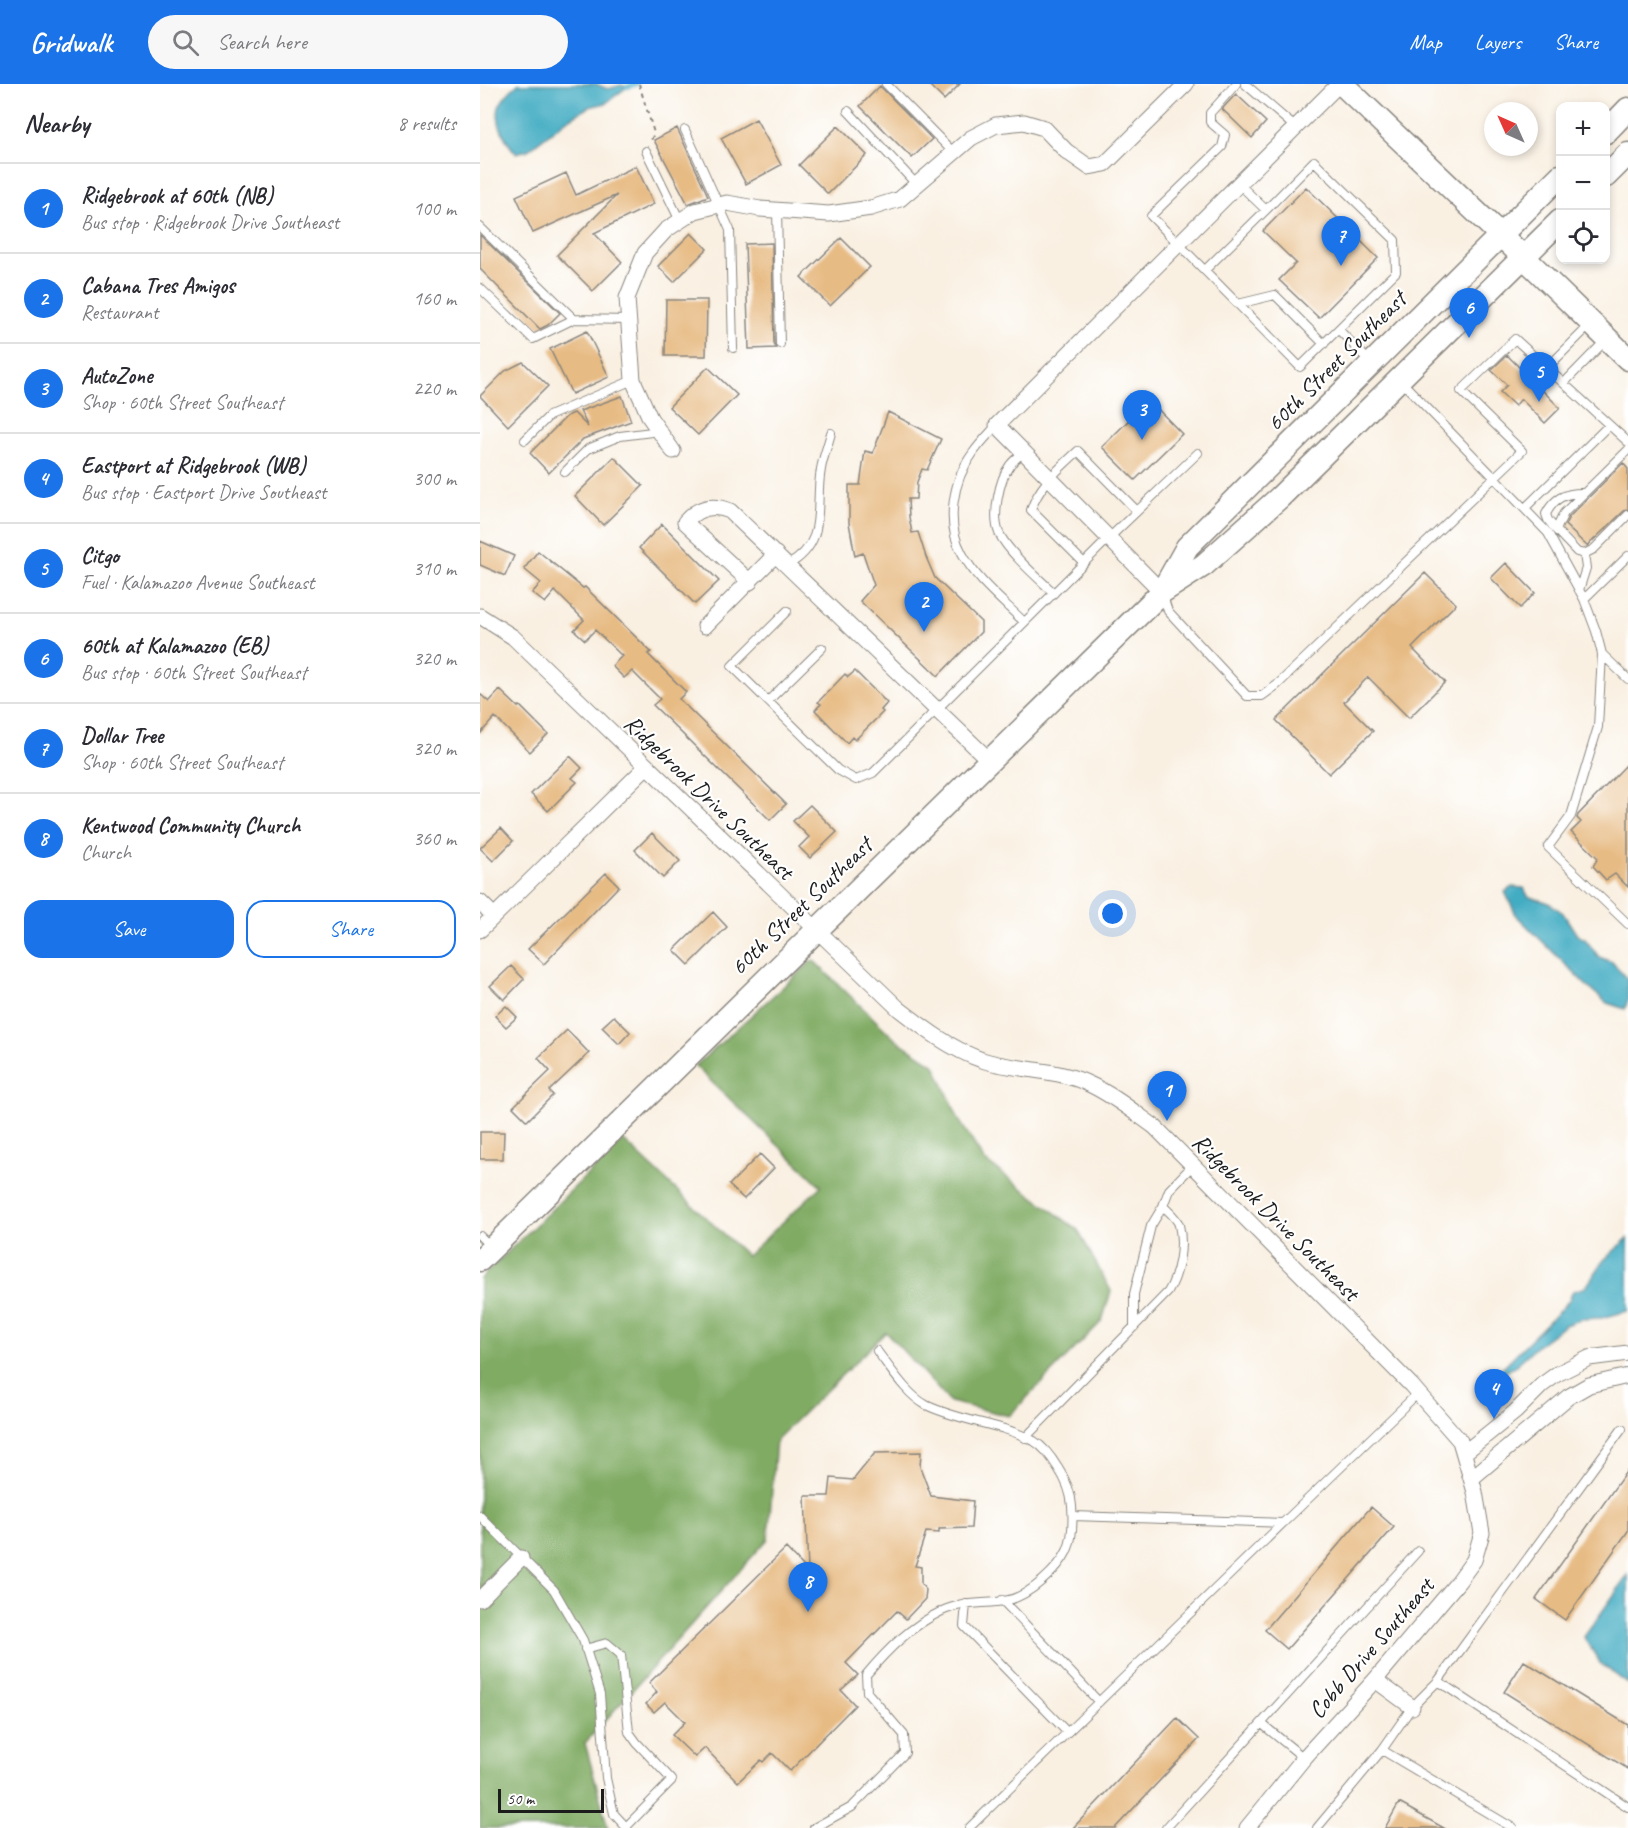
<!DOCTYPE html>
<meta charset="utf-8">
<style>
body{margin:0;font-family:Caveat,sans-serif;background:#f7f7f7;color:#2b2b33}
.controls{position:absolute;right:18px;top:18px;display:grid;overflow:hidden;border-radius:12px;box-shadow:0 3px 9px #0003}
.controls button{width:54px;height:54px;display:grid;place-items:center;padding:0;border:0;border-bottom:2px solid #e1e1e2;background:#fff;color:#2b2b33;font:30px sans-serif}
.compass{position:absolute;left:1004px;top:18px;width:54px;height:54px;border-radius:50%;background:#fff;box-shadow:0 3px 9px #0003;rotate:315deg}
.scale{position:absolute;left:18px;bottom:15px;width:106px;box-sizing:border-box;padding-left:6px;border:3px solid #1c1c1c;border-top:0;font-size:16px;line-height:21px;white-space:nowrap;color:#1c1c1c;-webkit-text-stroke:4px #fff;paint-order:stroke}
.you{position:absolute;left:633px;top:830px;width:21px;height:21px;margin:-15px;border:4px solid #fff;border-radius:50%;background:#1a73e8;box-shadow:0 0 0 9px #1a73e833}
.badge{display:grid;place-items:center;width:39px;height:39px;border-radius:50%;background:#1a73e8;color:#fff;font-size:20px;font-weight:700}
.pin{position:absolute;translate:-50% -50px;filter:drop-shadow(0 2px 3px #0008)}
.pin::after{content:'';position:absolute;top:32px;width:21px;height:18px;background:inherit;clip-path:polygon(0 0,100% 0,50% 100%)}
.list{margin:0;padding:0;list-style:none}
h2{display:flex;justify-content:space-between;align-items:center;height:78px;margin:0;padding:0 24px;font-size:26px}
h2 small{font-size:20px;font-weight:400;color:#7c7c81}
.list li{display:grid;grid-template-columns:39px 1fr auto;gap:18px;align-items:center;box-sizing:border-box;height:90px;padding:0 24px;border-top:2px solid #e1e1e2}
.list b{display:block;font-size:22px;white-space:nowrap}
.list p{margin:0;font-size:20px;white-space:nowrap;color:#7c7c81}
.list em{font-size:20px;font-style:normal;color:#7c7c81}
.actions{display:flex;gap:12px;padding:18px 24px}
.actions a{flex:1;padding:14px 0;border:2px solid #1a73e8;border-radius:18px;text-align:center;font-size:21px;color:#1a73e8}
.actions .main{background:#1a73e8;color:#fff}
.icon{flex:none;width:33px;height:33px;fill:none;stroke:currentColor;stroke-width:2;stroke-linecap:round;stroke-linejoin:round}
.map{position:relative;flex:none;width:1148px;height:1744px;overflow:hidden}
header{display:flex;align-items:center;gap:36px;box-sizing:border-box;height:84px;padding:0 30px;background:#1a73e8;color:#fff}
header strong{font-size:28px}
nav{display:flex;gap:33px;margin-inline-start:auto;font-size:21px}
.search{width:420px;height:54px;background:#f7f7f7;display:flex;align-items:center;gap:15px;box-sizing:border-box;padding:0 21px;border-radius:33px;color:#7c7c81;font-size:22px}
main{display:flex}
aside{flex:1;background:#fff}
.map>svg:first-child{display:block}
.forest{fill:#80ab63;stroke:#4e6440;stroke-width:1.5}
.water{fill:#42acc2;stroke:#2f646f;stroke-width:1.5}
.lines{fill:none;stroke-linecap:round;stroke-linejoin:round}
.stream{stroke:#42acc2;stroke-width:4.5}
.building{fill:#e7bb84}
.service-casing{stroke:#8a867f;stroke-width:10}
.minor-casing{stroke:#8a867f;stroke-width:17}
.secondary-casing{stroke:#8a867f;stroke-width:25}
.path{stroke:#8a867f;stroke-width:2;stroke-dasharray:4.5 4.5;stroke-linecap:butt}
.service{stroke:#fff;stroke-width:8}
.minor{stroke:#fff;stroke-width:15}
.secondary{stroke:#fff;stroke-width:22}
.labels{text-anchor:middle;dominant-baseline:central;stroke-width:4.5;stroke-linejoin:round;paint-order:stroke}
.street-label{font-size:24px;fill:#1c1c1c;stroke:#fff}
</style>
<header>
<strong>Gridwalk</strong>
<div class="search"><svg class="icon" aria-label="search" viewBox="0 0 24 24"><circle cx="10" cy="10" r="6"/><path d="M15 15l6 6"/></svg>Search here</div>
<nav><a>Map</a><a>Layers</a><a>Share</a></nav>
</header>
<main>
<aside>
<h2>Nearby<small>8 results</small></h2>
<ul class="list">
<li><span class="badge">1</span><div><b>Ridgebrook at 60th (NB)</b><p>Bus stop · Ridgebrook Drive Southeast</p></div><em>100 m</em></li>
<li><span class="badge">2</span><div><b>Cabana Tres Amigos</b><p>Restaurant</p></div><em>160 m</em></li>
<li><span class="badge">3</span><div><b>AutoZone</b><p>Shop · 60th Street Southeast</p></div><em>220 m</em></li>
<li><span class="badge">4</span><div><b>Eastport at Ridgebrook (WB)</b><p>Bus stop · Eastport Drive Southeast</p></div><em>300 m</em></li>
<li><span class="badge">5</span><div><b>Citgo</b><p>Fuel · Kalamazoo Avenue Southeast</p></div><em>310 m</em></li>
<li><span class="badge">6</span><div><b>60th at Kalamazoo (EB)</b><p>Bus stop · 60th Street Southeast</p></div><em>320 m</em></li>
<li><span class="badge">7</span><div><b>Dollar Tree</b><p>Shop · 60th Street Southeast</p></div><em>320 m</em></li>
<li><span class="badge">8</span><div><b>Kentwood Community Church</b><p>Church</p></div><em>360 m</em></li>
</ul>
<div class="actions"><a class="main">Save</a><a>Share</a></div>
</aside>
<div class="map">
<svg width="1148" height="1744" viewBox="0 0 1148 1744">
<rect width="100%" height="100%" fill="#fff"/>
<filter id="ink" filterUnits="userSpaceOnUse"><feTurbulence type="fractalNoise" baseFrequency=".0167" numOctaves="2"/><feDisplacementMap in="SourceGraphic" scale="12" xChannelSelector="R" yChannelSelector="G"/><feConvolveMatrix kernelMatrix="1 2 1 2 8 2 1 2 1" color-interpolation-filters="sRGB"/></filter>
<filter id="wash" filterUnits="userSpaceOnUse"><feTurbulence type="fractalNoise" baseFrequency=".008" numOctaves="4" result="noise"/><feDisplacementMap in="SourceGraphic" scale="24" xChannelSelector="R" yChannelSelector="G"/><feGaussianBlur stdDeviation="1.35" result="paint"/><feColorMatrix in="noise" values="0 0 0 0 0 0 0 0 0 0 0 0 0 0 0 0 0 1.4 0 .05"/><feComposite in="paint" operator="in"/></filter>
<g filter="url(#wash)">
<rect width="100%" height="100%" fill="#f9f0e2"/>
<path class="forest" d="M333,876L416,956L455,981L479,1036L504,1076L598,1146L631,1207L622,1237L529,1332L470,1318L406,1248L296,1356L288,1455L105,1659L128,1744H0V1195L143,1056L267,1172L341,1102L215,982Z"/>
<path class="water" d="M38,0H116L128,5L141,1L147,3L126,19L109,23L87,36L48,66L36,69C26,58 15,39 19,23C22,15 32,5 38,0Z
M1032,803L1044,804L1048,812L1069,819L1083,829L1097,851L1105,855L1119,873L1132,878L1147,895L1148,915L1145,925L1127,919L1107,902L1036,831L1025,808Z
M1148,1154V1227L1122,1234L1101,1235L1085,1241L1058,1261L1034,1283L1006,1300L1079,1227L1089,1216L1093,1207L1106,1203L1124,1176Z
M1148,1491V1600L1120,1579L1104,1553Z"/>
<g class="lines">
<path class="stream" d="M147,3L157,0"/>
</g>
<g id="blocks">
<path class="building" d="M448,0H480L464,16Z
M400,2L452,55L432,74L380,22Z
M756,10L786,38L772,54L742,25Z
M276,35L301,81L266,100L241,54Z
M358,42L387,71L348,110L319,81Z
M197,44L228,112L208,120L174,56Z
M156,82L174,120L114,149L142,178L113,207L77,171L137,111L53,149L36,112L86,89L96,111Z
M826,103L898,174L839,234L799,196L816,179L783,147Z
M211,149L227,165L194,198L178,182Z
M0,151L80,229L68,241L60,245L0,185Z
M361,154L390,183L350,222L321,193Z
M292,159L294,260L296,264L269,265L265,160Z
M186,216H227L226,272H185Z
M107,247L129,293L92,310L70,265Z
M1027,271L1080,324L1065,339L1041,315L1035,322L1020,308L1027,301L1011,286Z
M43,278L68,302L28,342L0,312L25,287Z
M228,283L257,311L218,351L189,323Z
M142,312L151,337L103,355L69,389L50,369L87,332L94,329L108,343L100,327Z
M669,316L702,350L655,396L622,363Z
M408,328L461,355L447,386L442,385L437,398L436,415H428L429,433L432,449L438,448L446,473L455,494L501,538V548L458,592L380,517L394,501L383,469L375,472L369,439V401H380L385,367L393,369Z
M134,373L163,402L123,441L95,412Z
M1143,379L1148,385V425L1144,427L1107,462L1085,441L1089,433Z
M182,440L239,497L215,520L159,464Z
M0,457L34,472L25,492L0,481Z
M58,467L103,504L105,503L171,568L168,570L206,608L199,615L306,720L290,736L173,621L180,615L152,587L144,594L132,582L142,572L115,546L105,556L94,546L104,536L75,507L65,519L52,509L61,499L44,485Z
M1026,479L1055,509L1040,524L1011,494Z
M945,489L976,520L932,564L965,598L929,634L888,593L864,618L893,647L849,690L796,636Z
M375,587L407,619L401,626L403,628L375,656L372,653L367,659L335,626L341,620L338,618L365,590L368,593Z
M20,606L38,623L40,622L68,650L50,668L15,633L0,650V610L9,618Z
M90,672L102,684L92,694L97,698L68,727L51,710Z
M1148,679V803L1135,790L1126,796L1113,782L1118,774L1091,748L1101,738L1097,734L1098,731Z
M330,721L357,748L330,774L319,763L329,753L313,737Z
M21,744L33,757L13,777L0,764Z
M172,749L200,777L183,794L155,766Z
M126,789L139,802L64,880L48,865Z
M233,828L247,843L209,881L194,866Z
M31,882L44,895L24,916L10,902Z
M26,922L37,933L26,943L15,932Z
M134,932L150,948L139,960L122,943Z
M87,946L109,969L69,1007L73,1011L47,1037L33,1023L70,987L58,974Z
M0,1048H24L23,1075H0Z
M280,1070L294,1084L264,1115L249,1101Z
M441,1368L440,1383L451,1412L493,1417L491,1444L459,1445V1449L446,1448L435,1482L441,1483V1500L446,1506L445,1515L426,1535L417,1527L366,1579L378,1591L361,1606L375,1621L310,1687L292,1669L283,1678L281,1676L258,1698L225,1664L215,1673L192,1651L205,1638L185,1618L174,1628L166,1620L177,1608L169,1599L306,1464L328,1487L325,1412H349L351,1394L373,1396L395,1369Z
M1148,1385V1447L1085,1536L1056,1515Z
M891,1423L914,1443L807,1565L785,1546Z
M1044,1577L1148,1641V1685L1024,1608Z
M697,1634L719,1655L635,1744H593Z
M919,1719L964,1744H905Z"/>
</g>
</g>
<g filter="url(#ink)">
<use href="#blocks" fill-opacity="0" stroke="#8a867f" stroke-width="1.5"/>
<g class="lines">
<defs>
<path id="service" d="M406,0L474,69
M756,0L730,29V38L745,51L742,63L671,132L820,283L916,188L915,156L834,77L786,126L759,100
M765,0L816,44
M368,27L437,101
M205,46L250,146L253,264
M166,67L200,137
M297,126L300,260
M0,143L94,235L149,236
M725,186L786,126
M0,204L53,255L94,235
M758,220L795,211L844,260
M859,246L889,277
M1068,283L1109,242
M921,297L1068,449L1104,515L1116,547L1122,570L1118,643L1091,732L1068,763L1148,840
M1084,299L1125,257
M517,341C509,350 500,359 493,369C473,396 465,439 482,469C496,496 523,517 544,538
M45,356L69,332L153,296
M1148,366L1084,429L1076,446L1097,468L1104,470L1114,465L1148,431
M544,368C539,372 534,376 530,381C519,396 512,431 519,449C528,468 558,494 574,509
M85,388L108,365L140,352L180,347
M1045,424L1129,341
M1076,446L1068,436L1066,430C1074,414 1085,409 1102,409
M604,479L551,426C559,401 579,385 598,367L657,427
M308,481C349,458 334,423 341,385C343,373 348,361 351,349
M1099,506L1106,484L1104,470
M683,512L688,527L767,612H782L797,601L1042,367L981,307L1035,255L1148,358
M1104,515L1148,472
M307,527L252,582L358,686L376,696L393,689L629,454L718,369
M1122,570L1148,595
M288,617L342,564
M0,1152L11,1163
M654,1243V1210L671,1142L683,1122L689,1106L713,1081
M545,1354L688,1208C699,1190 704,1162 699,1141C697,1134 688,1127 683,1122
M0,1432L74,1506L103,1556L120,1610L126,1694L134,1730L147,1744
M593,1432L803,1439L938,1309
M522,1516L619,1618
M486,1520L484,1542L587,1648
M105,1565L127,1559L141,1571L149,1648L157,1659L192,1696L146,1743
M958,1597L1148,1723
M782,1640L824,1674
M902,1666L1033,1744
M334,1744L372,1723L425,1669L424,1651L387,1608L386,1591C408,1565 431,1542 462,1527C483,1517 507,1521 529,1516C549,1511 578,1486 587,1467C593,1454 593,1436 592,1422C591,1408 586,1396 578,1384C572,1374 564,1363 554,1357C521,1339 481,1338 446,1321C426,1310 411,1285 397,1267
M489,1744L803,1439
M686,1744L938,1467
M837,1744L902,1666L932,1623L958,1597L1142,1345"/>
<path id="minor" d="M193,367L170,334L153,296L147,214L165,169L186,146L215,127L247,119L280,125L349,130L391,124L420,115L491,54L516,41L544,38L564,44L586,67L609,83L625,80L706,0
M270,498L205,438C218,423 233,420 250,427L509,676
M682,508L517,341L859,0
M0,532L33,553L419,925C445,945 471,965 502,976C536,987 576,984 609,1000C633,1011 654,1028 675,1043L931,1301L980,1357L995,1408L1002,1449L994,1476L978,1498L895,1596L824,1674L767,1744
M225,542L296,470
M0,818L14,832
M0,846L166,683
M984,1369L1035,1328L1062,1301L1077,1290L1109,1274L1148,1269
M992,1394L1088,1313L1109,1301L1148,1292
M0,1515L41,1474
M895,1596L932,1623"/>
<path id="secondary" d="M862,0L1056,185L1148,275
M1126,48L1148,25
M1126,92L1148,70
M684,504L707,463L1080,92
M0,1176L682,508L724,481L800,413L1080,137"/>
</defs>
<use href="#service" class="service-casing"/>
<use href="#minor" class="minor-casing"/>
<use href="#secondary" class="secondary-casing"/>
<path class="path" d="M159,0L174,49L170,59"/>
<use href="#service" class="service"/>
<use href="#minor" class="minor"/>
<use href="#secondary" class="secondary"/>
</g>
</g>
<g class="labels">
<g class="street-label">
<text transform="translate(856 277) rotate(-45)">60th Street Southeast</text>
<text transform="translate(229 713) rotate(44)">Ridgebrook Drive Southeast</text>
<text transform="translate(321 822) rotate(-44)">60th Street Southeast</text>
<text transform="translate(796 1133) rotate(45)">Ridgebrook Drive Southeast</text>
<text transform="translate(891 1564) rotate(-49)">Cobb Drive Southeast</text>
</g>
</g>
</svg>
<div class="controls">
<button>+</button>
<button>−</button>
<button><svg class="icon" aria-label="locate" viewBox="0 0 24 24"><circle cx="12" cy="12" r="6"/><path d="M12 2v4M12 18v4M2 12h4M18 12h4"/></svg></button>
</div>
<svg class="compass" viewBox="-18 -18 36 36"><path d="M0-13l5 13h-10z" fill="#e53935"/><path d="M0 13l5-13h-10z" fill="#7c7c81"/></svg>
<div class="scale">50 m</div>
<div class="you"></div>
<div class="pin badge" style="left:687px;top:1037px">1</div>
<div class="pin badge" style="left:444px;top:548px">2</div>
<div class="pin badge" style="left:662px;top:356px">3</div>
<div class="pin badge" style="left:1014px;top:1335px">4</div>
<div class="pin badge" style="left:1059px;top:318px">5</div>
<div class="pin badge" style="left:989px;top:254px">6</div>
<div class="pin badge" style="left:861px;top:182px">7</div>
<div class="pin badge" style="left:328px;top:1528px">8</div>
</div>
</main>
